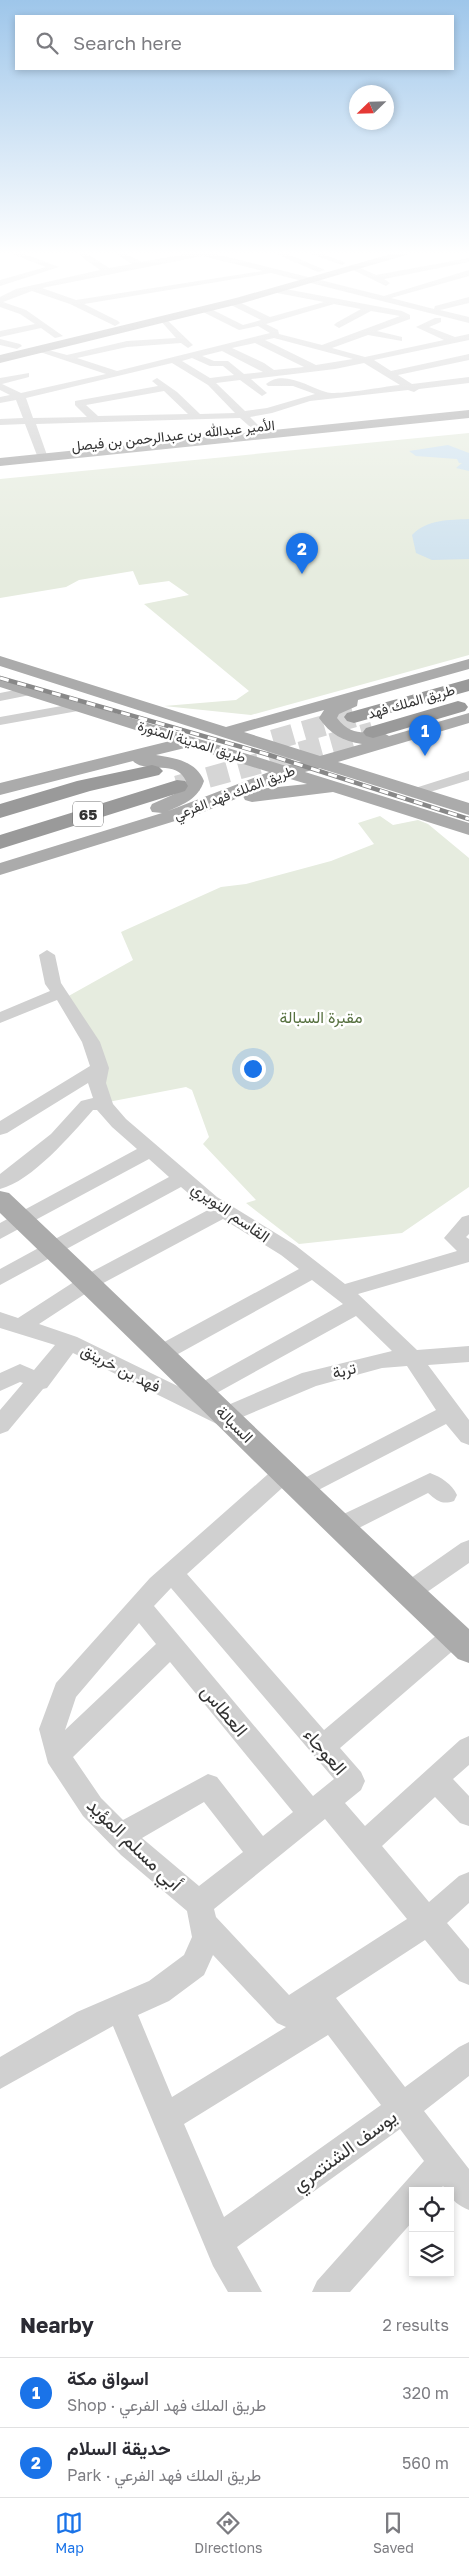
<!DOCTYPE html>
<meta charset="utf-8">
<style>
body{margin:0;font-family:"Golos Text",Vazirmatn,sans-serif;background:#f7f7f7;color:#2b2b33}
.controls{position:absolute;right:15px;bottom:15px;display:grid;overflow:hidden;border-radius:0px;box-shadow:0 2px 8px #0003}
.controls button{width:45px;height:45px;display:grid;place-items:center;padding:0;border:0;border-bottom:1px solid #e1e1e2;background:#fff;color:#2b2b33;font:25px sans-serif}
.compass{position:absolute;left:349px;top:85px;width:45px;height:45px;border-radius:50%;background:#fff;box-shadow:0 2px 8px #0003;rotate:247deg}
.you{position:absolute;left:252px;top:1068px;width:18px;height:18px;margin:-12px;border:4px solid #fff;border-radius:50%;background:#1a73e8;box-shadow:0 0 0 8px #1a73e833}
.badge{display:grid;place-items:center;width:32px;height:32px;border-radius:50%;background:#1a73e8;color:#fff;font-size:16px;font-weight:700}
.pin{position:absolute;translate:-50% -41px;filter:drop-shadow(0 1px 2px #0008)}
.pin::after{content:'';position:absolute;top:26px;width:18px;height:15px;background:inherit;clip-path:polygon(0 0,100% 0,50% 100%)}
.list{margin:0;padding:0;list-style:none}
h2{display:flex;justify-content:space-between;align-items:center;height:65px;margin:0;padding:0 20px;font-size:21px}
h2 small{font-size:16px;font-weight:400;color:#7c7c81}
.list li{display:grid;grid-template-columns:32px 1fr auto;gap:15px;align-items:center;box-sizing:border-box;height:70px;padding:0 20px;border-top:1px solid #e1e1e2}
.list b{display:block;font-size:19px;white-space:nowrap}
.list p{margin:0;font-size:16px;white-space:nowrap;color:#7c7c81}
.list em{font-size:16px;font-style:normal;color:#7c7c81}
.icon{flex:none;width:28px;height:28px;fill:none;stroke:currentColor;stroke-width:2;stroke-linecap:round;stroke-linejoin:round}
.map{position:relative;flex:none;width:469px;height:2292px;overflow:hidden}
.search{position:absolute;background:#fff;box-shadow:0 2px 8px #0003;left:15px;right:15px;top:15px;height:55px;display:flex;align-items:center;gap:12px;box-sizing:border-box;padding:0 18px;border-radius:0px;color:#7c7c81;font-size:19px}
.sheet{height:205px;background:#fff}
nav{display:flex;justify-content:space-around;align-items:center;box-sizing:border-box;height:70px;border-top:1px solid #e1e1e2;background:#fff;font-size:14px;color:#7c7c81}
nav a{display:grid;justify-items:center;gap:2px}
nav .on{color:#1a73e8}
.map>svg:first-child{display:block}
.green{fill:#e6ecdf}
.water{fill:#cfe2ee}
.lines{fill:none;stroke-linecap:round;stroke-linejoin:round}
.highway-tunnel{stroke:#d6d6d6;stroke-width:21;stroke-dasharray:21 11;stroke-linecap:butt}
.minor{fill:#d0d0d0;fill-rule:evenodd}
.major{fill:#ababab;fill-rule:evenodd}
.highway{fill:#9a9a9a;fill-rule:evenodd}
.rail-casing{stroke:#888;stroke-width:4.5}
.rail{stroke:#fff;stroke-width:3;stroke-dasharray:9;stroke-linecap:butt}
.labels{text-anchor:middle;dominant-baseline:central;stroke-width:5;stroke-linejoin:round;paint-order:stroke}
.far-street-label{font-size:14px;fill:#333;stroke:#fff}
.shield{fill:#fff;stroke:#707070;stroke-width:1}
.shield-label{font-size:15px;font-weight:bold;fill:#333}
.park-label{font-size:16px;fill:#56703f;stroke:#fff}
.street-label{font-size:16px;fill:#333;stroke:#fff}
.near-street-label{font-size:19px;fill:#333;stroke:#fff}
</style>
<div class="map">
<svg width="469" height="2292" viewBox="0 0 469 2292">
<rect width="100%" height="100%" fill="#fff"/>
<path class="green" d="M469,433V655L251,715L164,706L236,700L249,691L144,604L189,595L169,581L139,585L133,571L79,580L66,587L0,598V479Z
M380,816L393,825L418,820L428,824L469,858V1187L402,1233L299,1244L246,1203L256,1200L203,1144L209,1137L192,1090L186,1087L103,1103L100,1068L65,998L133,960L121,932L221,887L246,884L331,861L374,844L358,823Z"/>
<path class="water" d="M448,445L469,453V471L456,468L462,463H459L457,459L416,456L409,451Z
M469,519V559L432,560L416,553L412,535C427,519 449,520 469,519Z"/>
<g class="lines">
<path class="highway-tunnel" d="M273,740L354,717
M177,786L373,732"/>
<path class="minor" d="M12,254H25L59,267L0,286V280L46,267Z
M78,254H88L109,268L132,264L116,254H127L142,262L185,254H216L384,296L469,270V276L391,298L434,309L435,306L469,297V303L440,310L469,317V323L271,273L84,304L118,321L120,323L115,326L70,304L32,291L3,302L26,310L63,336L55,338L41,328L0,337V331L35,324L20,314L0,307V297L16,289L100,270ZM202,256L263,271L76,300L42,288Z
M276,254H288L325,270L318,272Z
M311,254H324L346,263L342,265Z
M469,258V262L384,279L390,283L386,286L349,268L356,266L376,275Z
M275,287L402,311L410,315V319L377,331L402,337V341L368,335L332,348L365,357L444,340L416,327L435,318H441V322L429,327L455,337L469,334V340L374,360L391,371L469,354V360L398,375L412,384L469,377V383L419,389L414,392L408,390L310,401L272,413L250,417L268,435L263,438L240,418L36,424L48,458L43,461L38,458L25,424L0,425V419L23,418L16,400L0,403V397L10,395L0,390V378L29,373V377L2,384L21,393L106,374L37,351V347L67,355L127,341L176,338L159,319L163,316L193,345L188,348L181,343L127,347L77,358L117,371L270,333L258,326L239,330L201,311V307H207L243,325L261,320L229,304V300H235L270,317L324,302L272,292L271,290ZM334,304L361,309L336,323L334,325L339,328L371,311L400,316L322,345L279,334L278,330L266,324ZM274,338L353,359L316,365L265,340ZM255,343L304,367L274,370L264,363L232,348ZM222,351L263,372L244,374L228,361H214L202,356ZM192,358L210,366H223L234,375L210,378L182,361ZM172,363L208,385L235,413L200,414L177,392L157,378L152,381L158,386L75,401V405L87,417L33,418L26,398ZM364,363L400,385C386,386 337,396 326,392C309,387 283,369 266,384L268,386H293L315,394L267,408L245,411L216,383L240,380L262,396L267,393L251,379L335,369ZM164,391L188,414L98,416L86,405Z
M0,339L20,344L22,346L17,349L0,345Z
M30,687L37,691L35,694L0,701V693Z
M84,702L91,706L89,709L0,725V717Z
M469,771V780L417,796L410,792L412,789Z
M47,950L55,955L61,983L100,1042L109,1068L106,1083L113,1104L126,1119L217,1197L295,1245L345,1284L457,1251L444,1238L462,1217L469,1215V1234L466,1237L469,1239V1262L358,1294L417,1350L469,1346V1362L428,1365L469,1420V1445L461,1442L446,1424L301,1499L293,1496L290,1490L293,1484L436,1410L407,1366L382,1368L316,1386L221,1426L73,1353L47,1388L43,1389L8,1431L0,1434V1410L23,1383L20,1382L0,1391V1373L20,1364L34,1370L55,1345L0,1328V1312L18,1318L80,1278L208,1210L181,1187L0,1285V1269L169,1177L149,1159L0,1239V1223L137,1149L112,1127L97,1110H93C71,1135 32,1181 0,1189V1174L51,1134L81,1101L93,1098L88,1083L7,1133L0,1135V1121L90,1066L82,1042L57,1000L0,1023V1012L50,991L45,984L39,955ZM223,1219L281,1255L299,1269L155,1347L151,1353L155,1359L162,1361L169,1359L312,1280L343,1304L195,1386L192,1392L194,1394L77,1337L39,1324L94,1288ZM356,1316L392,1351L302,1373L221,1408L204,1400Z
M284,1464L292,1467L295,1473L292,1479L187,1574L324,1730L445,1628L454,1624L463,1628L466,1635L463,1642L340,1748L361,1772L365,1781L361,1790L345,1803L365,1826L460,1740L469,1736V1765L453,1779L469,1796V1826L460,1823L435,1797L382,1846L429,1902L459,1876L469,1872V1903L447,1923L469,1949V1985L459,1981L425,1940L336,1998L405,2087L459,2047L469,2042V2076L424,2111L469,2169V2210C460,2206 450,2201 450,2191H447L443,2186L439,2191H413V2221L350,2292H312L317,2281L424,2161L400,2129L237,2247L262,2292H228L213,2266L113,2026L0,2089V2057L77,2012L149,1981L184,1955L192,1937L187,1911L121,1855L83,1816L48,1763L39,1729L56,1683L150,1578L276,1467ZM171,1588L334,1779L313,1796L154,1606ZM139,1623L156,1644L65,1730L76,1697ZM170,1662L293,1812L263,1836L217,1777L208,1774L123,1820L101,1798L73,1757ZM204,1802L243,1852L199,1886L142,1838ZM325,1819L407,1919L289,1995L216,1917L214,1909ZM213,1955L277,2023L286,2027L172,2097L138,2015L169,2001L204,1975ZM328,2035L381,2105L224,2217L184,2124Z
M430,1473C441,1477 452,1484 457,1495L454,1501C442,1505 437,1501 428,1493L347,1534L339,1536L331,1534L327,1527L331,1520Z
M469,1540V1563L417,1599L409,1602L401,1599L397,1592L401,1585L461,1543Z"/>
<path class="major" d="M391,254H409L243,303L0,363V355L236,298Z
M469,410V418L0,466V458Z
M0,656L226,727L469,659V669L358,700L357,706L339,714L337,718C356,743 373,725 389,736L469,713V723L338,762L469,803V815L319,768L305,772L469,823V835L333,792L252,802L245,800L243,796L201,813L0,875V863L162,813L152,812L150,808L152,804L179,792L186,781C177,759 145,774 133,761L0,795V783L170,741L0,687V677L286,766L301,762L0,666ZM324,710L319,718C330,734 343,741 362,744L320,756L244,732ZM189,747L269,772L168,811C184,804 198,799 204,781C196,761 175,758 156,755ZM287,778L307,784L259,789Z
M0,1191L9,1193C163,1338 314,1486 469,1629V1663L458,1659C304,1512 154,1361 0,1213Z"/>
<path class="highway" d="M469,679V691L354,723L347,721L344,717L347,713Z
M458,701L465,703L468,707L465,711L373,738L366,736L363,732L366,728Z
M152,765L159,767L163,771L159,775L90,791L0,818V804L77,781Z
M177,780L185,781L188,786L185,791L0,849V835Z"/>
<defs>
<path id="rail" d="M0,678L266,754L469,819"/>
</defs>
<use href="#rail" class="rail-casing"/>
<use href="#rail" class="rail"/>
</g>
<linearGradient id="sky" x2="0" y2="1"><stop stop-color="#9ec6ea"/><stop offset="0.44" stop-color="#fff"/><stop offset="1" stop-color="#fff" stop-opacity="0"/></linearGradient>
<rect width="469" height="575" fill="url(#sky)"/>
<g class="labels">
<g class="far-street-label">
<text transform="translate(173 435) rotate(-6)">الأمير عبدالله بن عبدالرحمن بن فيصل</text>
<text transform="translate(411 701) rotate(-16)">طريق الملك فهد</text>
<text transform="translate(192 741) rotate(17)">طريق المدينة المنورة</text>
<text transform="translate(234 792) rotate(-21)">طريق الملك فهد الفرعي</text>
</g>
<rect class="shield" x="73" y="801.5" width="30" height="25" rx="4"/>
<g class="shield-label">
<text x="88" y="814">65</text>
</g>
<g class="park-label">
<text x="321" y="1017">مقبرة السبالة</text>
</g>
<g class="street-label">
<text transform="translate(231 1212) rotate(35)">القاسم النويري</text>
<text transform="translate(121 1368) rotate(27)">فهد بن خرينق</text>
<text transform="translate(344 1370) rotate(-15)">تربة</text>
<text transform="translate(235 1424) rotate(45)">السبالة</text>
</g>
<g class="near-street-label">
<text transform="translate(225 1710) rotate(50)">العطاس</text>
<text transform="translate(326 1751) rotate(49)">العوجاء</text>
<text transform="translate(135 1844) rotate(44)">أبي مسلم المؤيد</text>
<text transform="translate(344 2150) rotate(-36)">يوسف الشنتمري</text>
</g>
</g>
</svg>
<div class="controls">
<button><svg class="icon" aria-label="locate" viewBox="0 0 24 24"><circle cx="12" cy="12" r="6"/><path d="M12 2v4M12 18v4M2 12h4M18 12h4"/></svg></button>
<button><svg class="icon" aria-label="layers" viewBox="0 0 24 24"><path d="M12 4l9 5-9 5-9-5zM3 14l9 5 9-5"/></svg></button>
</div>
<svg class="compass" viewBox="-18 -18 36 36"><path d="M0-13l5 13h-10z" fill="#e53935"/><path d="M0 13l5-13h-10z" fill="#7c7c81"/></svg>
<div class="you"></div>
<div class="pin badge" style="left:425px;top:756px">1</div>
<div class="pin badge" style="left:302px;top:574px">2</div>
<div class="search"><svg class="icon" aria-label="search" viewBox="0 0 24 24"><circle cx="10" cy="10" r="6"/><path d="M15 15l6 6"/></svg>Search here</div>
</div>
<section class="sheet">
<h2>Nearby<small>2 results</small></h2>
<ul class="list">
<li><span class="badge">1</span><div><b>اسواق مكة</b><p>Shop · طريق الملك فهد الفرعي</p></div><em>320 m</em></li>
<li><span class="badge">2</span><div><b>حديقة السلام</b><p>Park · طريق الملك فهد الفرعي</p></div><em>560 m</em></li>
</ul>
</section>
<nav>
<a class="on"><svg class="icon" aria-label="map" viewBox="0 0 24 24"><path d="M3 6l6-2 6 2 6-2v14l-6 2-6-2-6 2zM9 4v14M15 6v14"/></svg>Map</a>
<a><svg class="icon" aria-label="directions" viewBox="0 0 24 24"><path d="M12 3l9 9-9 9-9-9zM9 14v-3h6M13 9l2 2-2 2"/></svg>Directions</a>
<a><svg class="icon" aria-label="saved" viewBox="0 0 24 24"><path d="M7 4h10v16l-5-4-5 4z"/></svg>Saved</a>
</nav>
